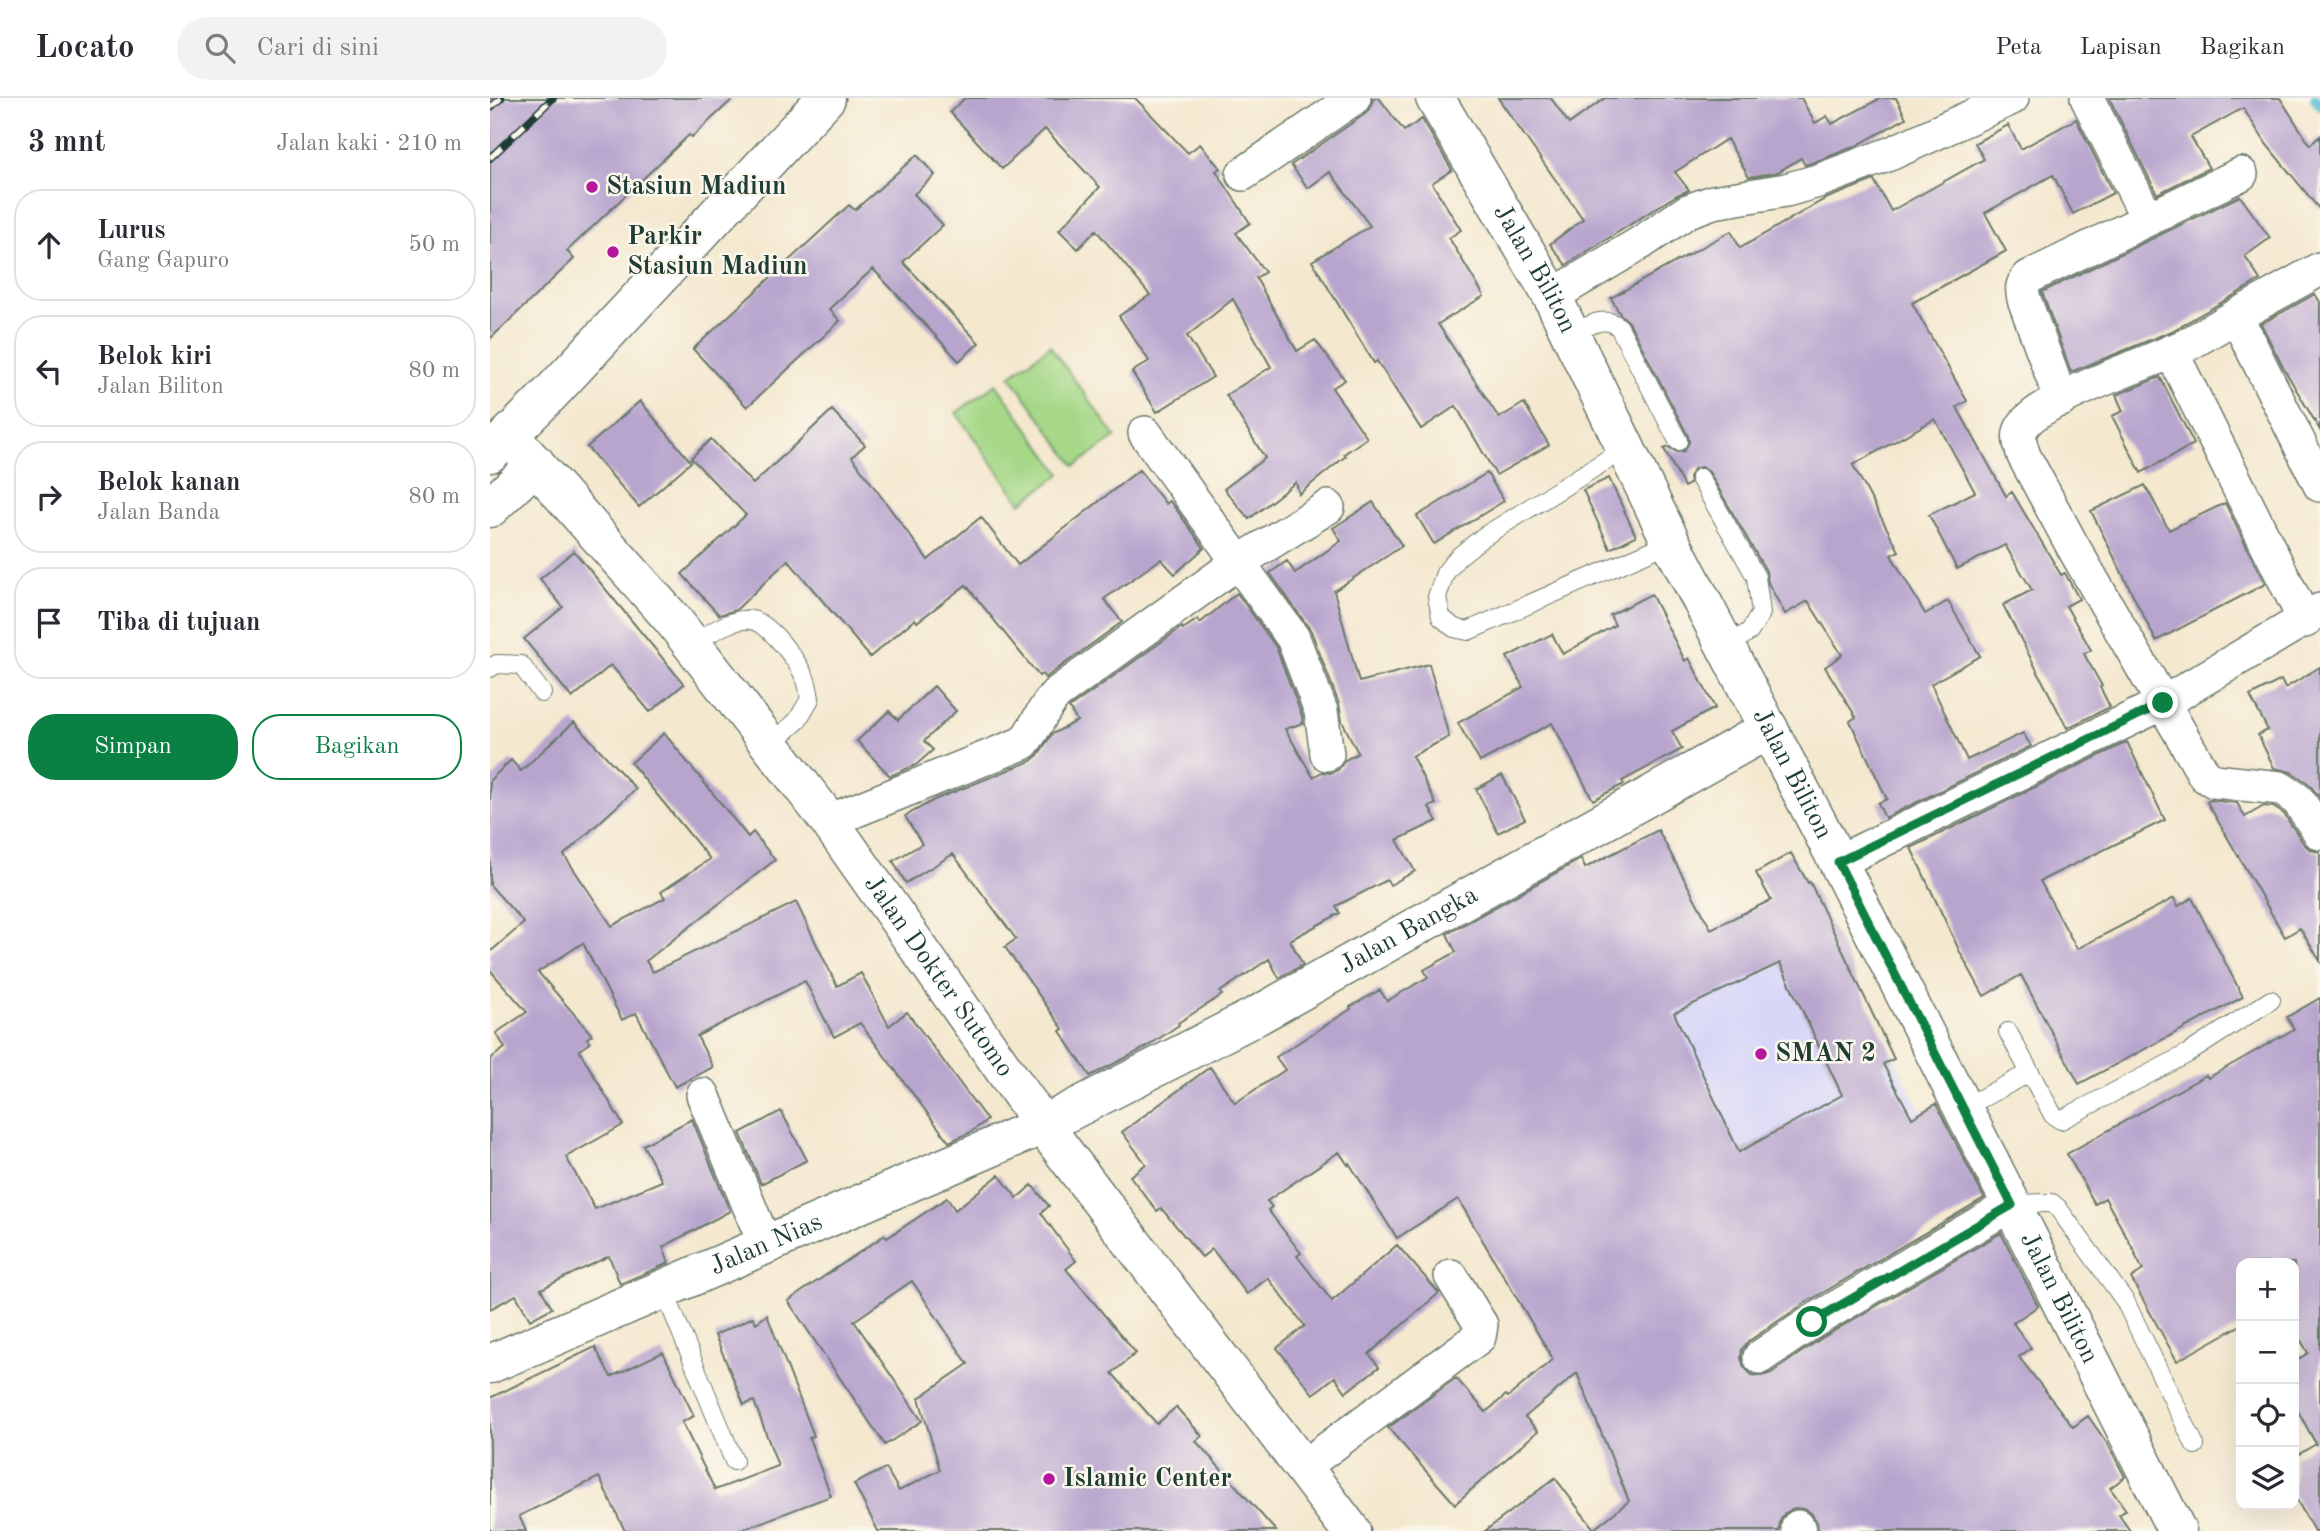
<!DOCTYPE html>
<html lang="id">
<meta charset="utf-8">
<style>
body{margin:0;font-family:"Old Standard TT",serif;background:#f2f2f3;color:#2b2b33}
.controls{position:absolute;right:21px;bottom:21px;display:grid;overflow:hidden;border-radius:14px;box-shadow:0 7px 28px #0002}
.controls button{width:63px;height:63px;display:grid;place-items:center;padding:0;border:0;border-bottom:2px solid #e1e1e2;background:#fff;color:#2b2b33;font:35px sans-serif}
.stop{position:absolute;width:21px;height:21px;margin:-16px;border:5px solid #0b8043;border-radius:50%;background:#fff}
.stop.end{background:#0b8043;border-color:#fff;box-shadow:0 2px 7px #0008}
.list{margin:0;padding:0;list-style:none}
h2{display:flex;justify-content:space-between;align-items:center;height:91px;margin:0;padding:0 28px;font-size:30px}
h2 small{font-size:23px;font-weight:400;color:#7c7c81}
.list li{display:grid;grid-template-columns:46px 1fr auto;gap:21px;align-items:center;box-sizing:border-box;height:112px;margin:0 14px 14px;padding:0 14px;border:2px solid #e1e1e2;border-radius:28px}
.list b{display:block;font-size:26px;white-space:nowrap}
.list p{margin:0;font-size:23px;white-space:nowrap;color:#7c7c81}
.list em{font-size:23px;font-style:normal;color:#7c7c81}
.actions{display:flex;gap:14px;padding:21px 28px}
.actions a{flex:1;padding:16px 0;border:2px solid #0b8043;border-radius:28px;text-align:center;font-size:24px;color:#0b8043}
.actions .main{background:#0b8043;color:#fff}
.icon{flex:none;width:38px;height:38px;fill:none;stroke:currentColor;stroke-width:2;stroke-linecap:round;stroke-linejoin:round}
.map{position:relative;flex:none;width:1830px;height:1433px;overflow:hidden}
header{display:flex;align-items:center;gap:42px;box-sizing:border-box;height:98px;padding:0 35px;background:#fff;border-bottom:2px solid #e1e1e2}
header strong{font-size:33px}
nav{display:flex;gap:38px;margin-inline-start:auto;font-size:24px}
.search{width:490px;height:63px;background:#f2f2f3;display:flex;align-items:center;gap:18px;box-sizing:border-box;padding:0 24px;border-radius:38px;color:#7c7c81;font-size:26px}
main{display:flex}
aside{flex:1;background:#fff}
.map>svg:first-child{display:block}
.built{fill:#d8d7f8}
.green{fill:#a6d888;stroke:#628a5e;stroke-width:2}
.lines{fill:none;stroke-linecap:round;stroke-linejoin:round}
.stream{stroke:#55bcd2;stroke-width:10}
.building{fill:#b8a5ce;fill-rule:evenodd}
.service-casing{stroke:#6a796a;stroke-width:20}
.minor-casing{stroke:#6a796a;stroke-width:36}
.tertiary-casing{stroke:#6a796a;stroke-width:41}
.secondary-casing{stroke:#6a796a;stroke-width:41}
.service{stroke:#fff;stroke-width:18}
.minor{stroke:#fff;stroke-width:33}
.tertiary{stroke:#fff;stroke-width:38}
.secondary{stroke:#fff;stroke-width:38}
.rail-casing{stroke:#1f3d34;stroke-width:8}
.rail{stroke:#fbf7ec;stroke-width:5;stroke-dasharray:16;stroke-linecap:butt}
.route{stroke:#0b8043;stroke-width:9}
.poi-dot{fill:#b5179e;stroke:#fbf7ec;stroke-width:2.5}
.labels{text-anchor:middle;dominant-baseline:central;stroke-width:5;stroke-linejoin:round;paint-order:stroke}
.poi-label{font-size:26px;font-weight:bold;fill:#1f3d34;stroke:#fbf7ec;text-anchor:start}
.street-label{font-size:26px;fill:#1f3d34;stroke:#fbf7ec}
</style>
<header>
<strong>Locato</strong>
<div class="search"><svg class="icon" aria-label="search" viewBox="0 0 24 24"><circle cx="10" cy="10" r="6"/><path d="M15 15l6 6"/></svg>Cari di sini</div>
<nav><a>Peta</a><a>Lapisan</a><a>Bagikan</a></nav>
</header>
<main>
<aside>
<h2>3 mnt<small>Jalan kaki · 210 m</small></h2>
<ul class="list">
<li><svg class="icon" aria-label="ahead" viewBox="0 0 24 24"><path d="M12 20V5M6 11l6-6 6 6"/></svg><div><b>Lurus</b><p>Gang Gapuro</p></div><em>50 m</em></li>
<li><svg class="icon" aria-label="left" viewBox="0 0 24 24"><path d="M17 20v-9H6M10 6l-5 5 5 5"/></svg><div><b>Belok kiri</b><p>Jalan Biliton</p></div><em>80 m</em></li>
<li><svg class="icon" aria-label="right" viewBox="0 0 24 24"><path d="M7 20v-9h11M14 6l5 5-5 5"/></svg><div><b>Belok kanan</b><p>Jalan Banda</p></div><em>80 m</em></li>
<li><svg class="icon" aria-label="arrive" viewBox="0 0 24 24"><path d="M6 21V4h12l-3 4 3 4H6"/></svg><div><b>Tiba di tujuan</b></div></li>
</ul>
<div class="actions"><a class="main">Simpan</a><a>Bagikan</a></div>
</aside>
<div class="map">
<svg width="1830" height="1433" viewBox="0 0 1830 1433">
<rect width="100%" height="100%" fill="#fbf7ec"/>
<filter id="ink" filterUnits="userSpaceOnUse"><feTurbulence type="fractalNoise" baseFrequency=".0143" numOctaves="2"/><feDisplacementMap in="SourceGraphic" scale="14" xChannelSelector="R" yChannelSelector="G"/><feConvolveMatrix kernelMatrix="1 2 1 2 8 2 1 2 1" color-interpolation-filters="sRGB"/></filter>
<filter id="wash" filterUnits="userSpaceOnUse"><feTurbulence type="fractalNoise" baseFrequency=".00686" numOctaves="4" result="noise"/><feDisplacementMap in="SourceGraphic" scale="28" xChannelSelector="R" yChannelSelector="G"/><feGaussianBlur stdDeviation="1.57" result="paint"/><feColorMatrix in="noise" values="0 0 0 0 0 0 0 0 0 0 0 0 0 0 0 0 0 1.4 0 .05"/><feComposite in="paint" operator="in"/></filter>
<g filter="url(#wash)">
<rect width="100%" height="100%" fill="#f4e8cf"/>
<path class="built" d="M1320,791L1434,1019L1220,1125L1109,892Z"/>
<path class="green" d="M560,248L626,339L585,368L520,278Z
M506,286L571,376L531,405L466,315Z"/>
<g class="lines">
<path class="stream" d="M1825,0L1830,7"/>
</g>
<g id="blocks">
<path class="building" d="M0,0H244L202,39L199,37L77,153L84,161L0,241Z
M475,0H645L698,55L710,46L730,70L726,73L760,125L746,135L775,174L766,180L807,253L825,242L855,282L842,290L877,340L854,356L856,358L809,396L806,384L759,421L734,391L775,360L736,297L781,269L743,201L697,238L723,279L667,314L642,274L659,263L629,218L660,197L606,132L588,151L569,132L610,89L555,31L512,71L460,14Z
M883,0H889L914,33L932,21L962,72L942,85L971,132L959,140L994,198L948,226L1009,320L1034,305L1059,347L1006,377L966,308L931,331L887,263L884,265L822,163L880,128L840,74L818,90L801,67L875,16L881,9Z
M1008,0H1061L1079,26L1115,0H1311L1325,25L1337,18L1342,26L1391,0H1406L1416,20L1366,48L1322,65L1315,67L1311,60L1288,74L1259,79L1237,41L1185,74L1199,92L1187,97L1076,167L1060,146L1093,121Z
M1619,0H1790L1820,47L1830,38V112L1777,47L1753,10L1701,39L1719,70L1667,96Z
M1586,21L1623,95L1583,116L1563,77L1495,115L1516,153L1422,205L1477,303L1467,309L1516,398L1522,394L1571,477L1575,475L1589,501L1576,508L1601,552L1594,556L1612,588L1610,589L1620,609L1577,630L1513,507L1542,492L1515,447L1467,471L1439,417L1485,394L1445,321L1363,367L1409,453L1401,457L1435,516L1458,503L1490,558L1441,586L1477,662L1533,635L1541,648L1395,720L1388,705L1397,701L1360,623L1366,619L1335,569L1352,557L1318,503L1295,516L1278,485L1276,473L1219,374L1211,369L1204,371L1199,379L1200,386L1194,389L1174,351L1178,349L1187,354L1194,353L1199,344L1198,338L1139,224L1130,216L1121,200L1241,133L1250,150L1335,101L1384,82L1401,113L1494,61L1485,45L1518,27L1531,51Z
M427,57L445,77L424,96L453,127L413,164L489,245L469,263L383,171L339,211L350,223L257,309L203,251L359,107L365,112Z
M1750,98L1780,140L1755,158L1770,182L1682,233L1581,274L1552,194Z
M1825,196L1830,204V332L1793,269L1771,226Z
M1670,279L1704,346L1651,375L1622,318L1633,313L1626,297Z
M150,303L201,364L149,409L97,349Z
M342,312L375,347L362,359L438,462L491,419L528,467L649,372L676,406L679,403L683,407L714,450L685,476L671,461L614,501L632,524L555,580L552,576L549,578L476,487L427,524L425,521L380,559L298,462L246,512L229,517L192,476L256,417L201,360L221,341L263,386Z
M997,375L1014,403L944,446L927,418Z
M1119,380L1146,438L1120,451L1093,392Z
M1655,387L1679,432L1735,405L1775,486L1666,543L1601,413Z
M883,404L912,448L844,493L869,584L939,566L959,639L922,658L946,706L939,709L947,723L907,742L925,773L900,787L897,782L846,808L850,815L800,842L813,867L789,880L779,861L730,894L732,897L688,925L689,927L655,950L600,978L570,933L573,931L515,849L526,841L463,756L416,785L403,763L432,746L415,718L444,702L541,663L548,657L562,636L587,623L579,610L692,529L693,531L708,521L710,525L747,495L786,549L812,618L813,625L795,631L823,679L832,674L840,675L848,672L855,662L868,655L852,623L849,606L821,533L780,475L797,463L805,475L851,443L843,430Z
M84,453L194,586L160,614L121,567L82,600L34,541L73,509L50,481Z
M1161,496L1195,563L1199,560L1225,610L1182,633L1192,651L1132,683L1134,686L1103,702L1062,625L990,664L968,625L1033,589L1017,559L1062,536L1073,556L1125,527L1120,517Z
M1830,569V700L1819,686L1801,674L1784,670L1768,637L1778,632L1760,598L1791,582L1795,590Z
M444,588L466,613L434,643L443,652L426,667L400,678L367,643L399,613L408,622Z
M84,624L146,691L74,757L122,828L175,800L171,794L220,761L141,665L174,635L258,739L263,734L285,762L156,863L163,874L306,804L347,888L371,875L399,928L417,914L497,1022L481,1034L459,1044L370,925L344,939L315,883L207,938L223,969L185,989L146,915L132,922L93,845L48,874L102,937L97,940L100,945L89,952L133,1027L76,1059L105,1111L172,1083L153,1047L202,1021L240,1113L173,1149L179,1165L130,1186L119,1158L51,1191L62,1210L40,1222L26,1197L0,1211V961L15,950L6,935L37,914L0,872V854L34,825L0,787V682L21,662L31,673Z
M1637,644L1675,722L1550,783L1587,851L1684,800L1688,808L1702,800L1753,899L1589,986L1531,877L1494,898L1470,854L1421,750Z
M1012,677L1035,721L1008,735L986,691Z
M1720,702L1747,705L1755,719L1774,708L1783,709L1794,716L1814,746L1821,752L1830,754V863L1810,830L1795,839L1717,704Z
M1168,732L1221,831L1281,802L1266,775L1301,755L1318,785L1320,784L1404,961L1393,966L1422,1020L1446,1006L1494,1100L1312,1207L1259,1243L1252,1251L1251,1260L1254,1269L1262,1277L1272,1278L1281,1275L1332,1240L1511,1135L1548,1208L1523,1225L1541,1250L1529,1259L1583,1329L1598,1318L1619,1348L1635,1379L1620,1390L1636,1412L1629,1417L1640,1433H1328L1327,1424L1321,1415L1314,1411L1304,1410L1294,1416L1290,1423L1289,1433H995L1065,1380L1104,1431L1139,1403L1087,1275L1035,1319L1048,1333L965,1406L898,1330L966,1280L996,1314L1016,1297L1018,1299L1063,1261L968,1101L907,1140L859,1065L858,1067L849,1054L777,1103L782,1109L778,1112L811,1155L807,1158L842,1203L907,1147L949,1195L879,1256L889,1269L856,1294L845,1279L823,1296L787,1250L815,1228L778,1180L757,1196L722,1151L712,1159L671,1110L667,1113L640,1078L656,1066L632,1034L720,969L745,1005L795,972L786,959L861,911L860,909L890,892L897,903L938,879L934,872L966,854L957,836L1091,761L1095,770ZM1290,865L1352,997L1249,1054L1184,915Z
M1830,900V1433H1824L1804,1397V1359L1826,1346L1804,1306V1264L1818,1255L1804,1230V1165H1751V1227L1687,1263L1641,1180L1653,1172L1645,1157L1646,1156L1615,1100L1605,1106L1577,1056L1716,977L1718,980L1804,931L1797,919Z
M291,1013L317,1062L271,1086L250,1035Z
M509,1077L527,1100L542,1087L559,1108L551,1115L586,1163L576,1171L646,1255L622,1275L667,1326L686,1309L712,1338L706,1343L786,1433H388L364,1386L396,1370L409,1393L450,1372L429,1300L478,1266L422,1183L364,1223L432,1323L395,1347L298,1203L395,1137L397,1140L457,1100L465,1112Z
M277,1217L324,1338L319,1340L341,1398L248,1433H135L109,1379L29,1418L36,1433H0V1300L105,1249L121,1279L173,1254L204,1318L192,1324L225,1392L288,1368L264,1303L254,1307L225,1237L263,1219L266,1225Z"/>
</g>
</g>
<g filter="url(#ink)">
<use href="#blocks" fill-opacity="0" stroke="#6a796a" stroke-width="2"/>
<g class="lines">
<defs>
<path id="service" d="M1081,236C1097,229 1114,216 1129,229L1188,343
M1136,350L993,439L968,459L955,475L947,499L951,519L964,530L978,533L1181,444
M1210,380L1266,479L1271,515L1260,533L1236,549
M201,546C218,537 242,519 261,522C279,524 308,564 315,580C318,586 319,594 320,601L307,623L280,647
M0,570L7,566L31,567L52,595
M1518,934L1563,1017L1571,1022L1697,956L1781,902
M1473,1010L1539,975
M1522,1106L1557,1105H1562L1568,1110L1635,1203L1705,1347
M173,1190L244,1363"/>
<path id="minor" d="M1597,0L1658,121
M753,76L864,0
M1062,198L1152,144L1198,113L1223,104L1296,92L1328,83L1402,55L1522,0
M1746,218L1830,171
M1681,253L1815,523
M1571,302L1534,201C1532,191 1531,187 1539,179L1751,76
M655,335L803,540L831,613L837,656
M1830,387L1746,218C1727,229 1709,241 1690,250C1656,266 1550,301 1533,328C1526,338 1531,348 1534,358L1582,447L1715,678L1724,683L1790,690L1808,702L1830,735
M339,723L533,645C546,630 552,612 566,596L747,465L838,409
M1348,764L1673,605L1830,512
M213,997L275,1146
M1270,1259L1322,1224L1522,1106
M813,1369L989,1239L991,1227L961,1178
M1308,1429L1309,1433"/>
<g id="tertiary">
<path id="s1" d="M945,0L1062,198L1181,444L1348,764L1687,1433"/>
<path d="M19,337L61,295L336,0"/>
<path id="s2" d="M0,1266L553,1027L768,917L1279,631"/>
</g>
<g id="secondary">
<path id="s3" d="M0,355L19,337L183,522L339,723L553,1027L861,1433"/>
<path d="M0,410L46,366"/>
</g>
</defs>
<use href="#service" class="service-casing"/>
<use href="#minor" class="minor-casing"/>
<use href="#tertiary" class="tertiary-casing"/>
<use href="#secondary" class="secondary-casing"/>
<use href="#service" class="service"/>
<use href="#minor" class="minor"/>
<use href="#tertiary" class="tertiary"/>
<use href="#secondary" class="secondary"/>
<defs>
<path id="rail" d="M0,10L11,0
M0,60L63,0"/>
</defs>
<use href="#rail" class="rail-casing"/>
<use href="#rail" class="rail"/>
</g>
</g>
<g class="lines" filter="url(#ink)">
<path class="route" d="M1322,1224L1522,1107L1348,764L1673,605"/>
</g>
<g class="poi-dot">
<circle cx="102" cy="89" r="7"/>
<circle cx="123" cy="154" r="7"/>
<circle cx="1271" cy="956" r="7"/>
<circle cx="559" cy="1381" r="7"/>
</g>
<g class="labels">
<g class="poi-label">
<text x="116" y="89">Stasiun Madiun</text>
<text x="137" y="139">Parkir<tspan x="137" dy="30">Stasiun Madiun</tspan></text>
<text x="1285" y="956">SMAN 2</text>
<text x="573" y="1381">Islamic Center</text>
</g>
<g class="street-label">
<text stroke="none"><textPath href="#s1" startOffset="198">Jalan Biliton</textPath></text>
<text stroke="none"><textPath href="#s1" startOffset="765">Jalan Biliton</textPath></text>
<text stroke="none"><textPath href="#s2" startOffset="1017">Jalan Bangka</textPath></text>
<text stroke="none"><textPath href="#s3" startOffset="718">Jalan Dokter Sutomo</textPath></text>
<text stroke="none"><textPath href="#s2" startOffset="301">Jalan Nias</textPath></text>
<text stroke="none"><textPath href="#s1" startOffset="1353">Jalan Biliton</textPath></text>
</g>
</g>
</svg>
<div class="controls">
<button>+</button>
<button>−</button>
<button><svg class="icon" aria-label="locate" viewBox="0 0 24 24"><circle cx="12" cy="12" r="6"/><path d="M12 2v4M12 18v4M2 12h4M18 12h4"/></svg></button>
<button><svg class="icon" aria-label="layers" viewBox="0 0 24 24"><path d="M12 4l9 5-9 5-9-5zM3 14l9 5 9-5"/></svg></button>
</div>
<div class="stop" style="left:1322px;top:1224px"></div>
<div class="stop end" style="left:1673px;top:605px"></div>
</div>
</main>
